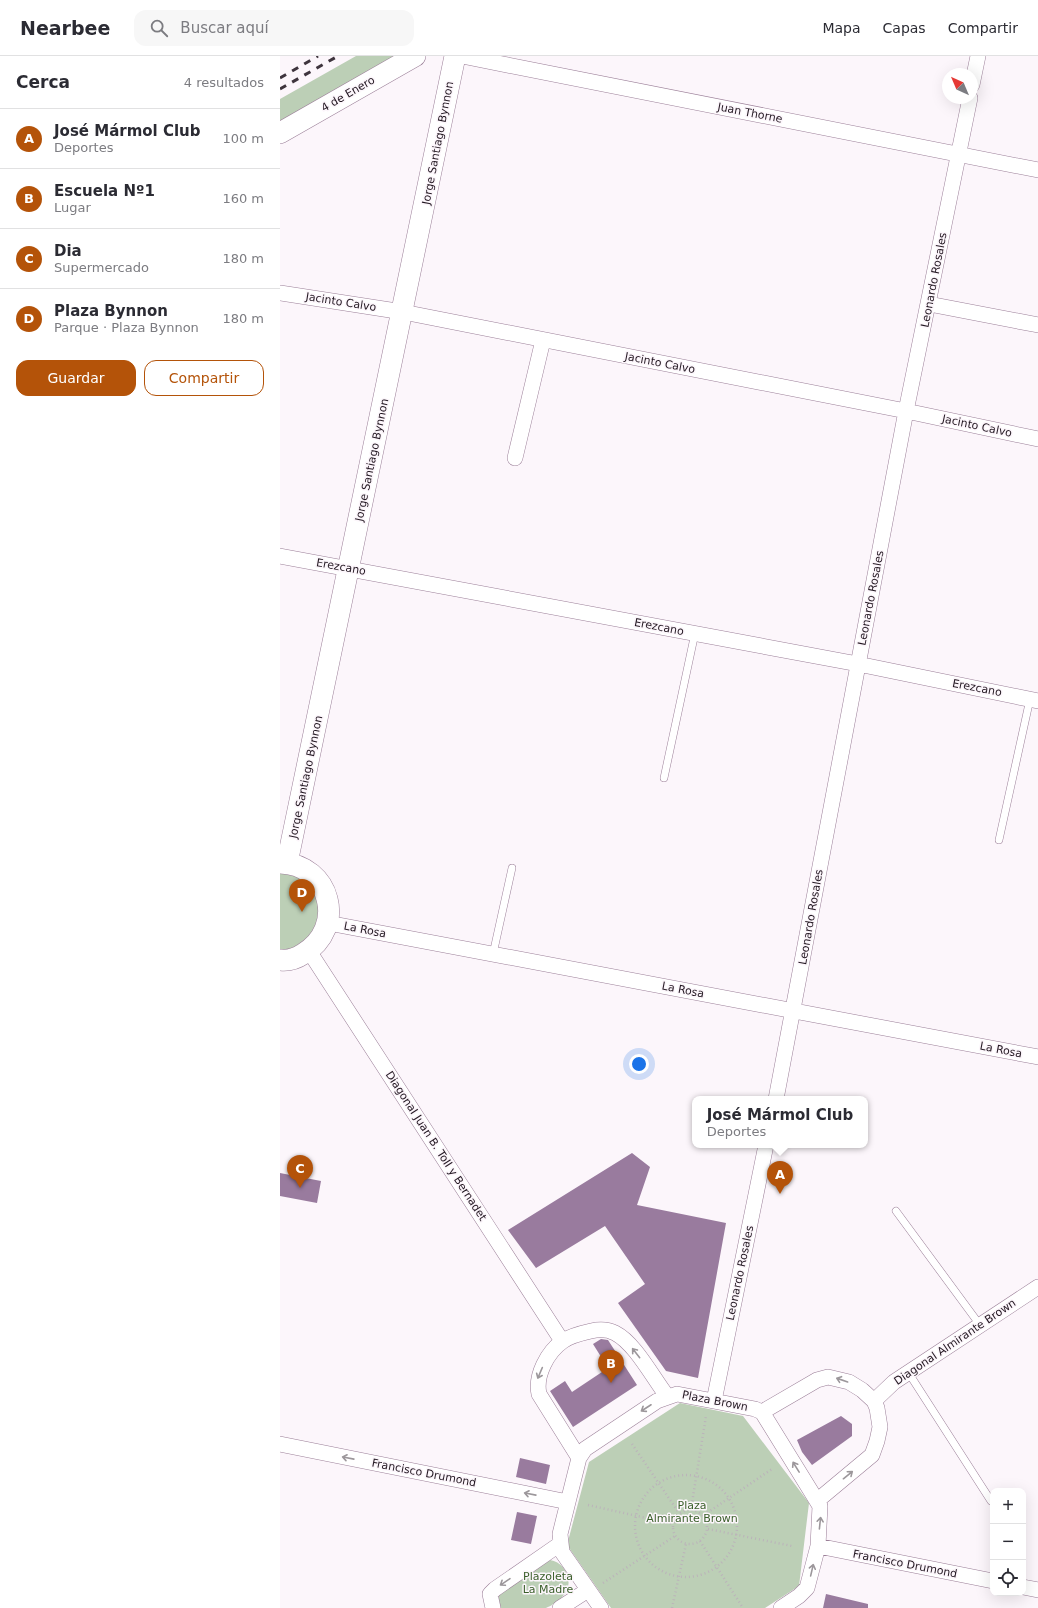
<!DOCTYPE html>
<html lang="es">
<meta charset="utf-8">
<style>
body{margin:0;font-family:"DejaVu Sans",sans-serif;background:#f7f7f7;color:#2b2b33}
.controls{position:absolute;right:12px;bottom:12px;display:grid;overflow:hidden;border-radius:8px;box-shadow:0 4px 16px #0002}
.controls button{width:36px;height:36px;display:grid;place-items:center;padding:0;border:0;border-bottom:1px solid #e1e1e2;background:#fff;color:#2b2b33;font:20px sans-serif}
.compass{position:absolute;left:662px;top:12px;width:36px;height:36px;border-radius:50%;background:#fff;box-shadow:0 4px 16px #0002;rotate:316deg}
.you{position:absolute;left:359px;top:1008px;width:14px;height:14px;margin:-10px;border:3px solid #fff;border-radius:50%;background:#1a73e8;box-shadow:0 0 0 6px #1a73e833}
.badge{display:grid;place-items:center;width:26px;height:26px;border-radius:50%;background:#b45309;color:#fff;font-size:13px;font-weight:700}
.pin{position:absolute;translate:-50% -33px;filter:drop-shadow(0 1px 2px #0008)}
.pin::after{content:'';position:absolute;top:21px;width:14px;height:12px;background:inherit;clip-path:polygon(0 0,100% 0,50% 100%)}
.popup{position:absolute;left:412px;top:1040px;width:176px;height:52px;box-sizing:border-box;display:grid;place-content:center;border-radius:8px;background:#fff;filter:drop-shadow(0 1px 3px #0005);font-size:13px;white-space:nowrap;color:#7c7c81}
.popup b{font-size:15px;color:#2b2b33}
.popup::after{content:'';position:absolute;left:50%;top:100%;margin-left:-8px;border:8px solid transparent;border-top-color:#fff}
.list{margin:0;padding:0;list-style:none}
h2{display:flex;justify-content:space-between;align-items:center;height:52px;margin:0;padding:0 16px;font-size:17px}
h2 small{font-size:13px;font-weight:400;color:#7c7c81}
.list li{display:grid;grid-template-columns:26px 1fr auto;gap:12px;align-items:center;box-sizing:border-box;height:60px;padding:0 16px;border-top:1px solid #e1e1e2}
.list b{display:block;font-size:15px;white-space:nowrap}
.list p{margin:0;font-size:13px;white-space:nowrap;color:#7c7c81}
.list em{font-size:13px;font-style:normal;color:#7c7c81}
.actions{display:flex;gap:8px;padding:12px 16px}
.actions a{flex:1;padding:9px 0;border:1px solid #b45309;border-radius:12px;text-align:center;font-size:14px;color:#b45309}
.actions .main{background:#b45309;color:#fff}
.icon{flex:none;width:22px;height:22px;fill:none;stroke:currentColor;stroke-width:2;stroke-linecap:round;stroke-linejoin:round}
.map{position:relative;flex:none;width:758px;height:1552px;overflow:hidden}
header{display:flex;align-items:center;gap:24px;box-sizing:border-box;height:56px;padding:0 20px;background:#fff;border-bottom:1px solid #e1e1e2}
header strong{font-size:19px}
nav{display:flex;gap:22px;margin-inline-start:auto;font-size:14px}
.search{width:280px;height:36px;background:#f7f7f7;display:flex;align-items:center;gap:10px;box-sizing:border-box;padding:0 14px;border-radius:12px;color:#7c7c81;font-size:15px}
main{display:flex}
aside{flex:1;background:#fff}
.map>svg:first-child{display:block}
.green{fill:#bccfb6}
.building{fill:#997b9e}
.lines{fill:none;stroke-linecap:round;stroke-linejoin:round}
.lane-casing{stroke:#9b7f98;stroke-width:8}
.street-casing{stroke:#9b7f98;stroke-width:16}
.secondary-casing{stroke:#9b7f98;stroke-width:22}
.path{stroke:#bbb3ba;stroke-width:2.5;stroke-dasharray:1 3;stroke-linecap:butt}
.lane{stroke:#fff;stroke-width:7}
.street{stroke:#fff;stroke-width:15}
.secondary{stroke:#fff;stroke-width:21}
.rail{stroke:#3e343d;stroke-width:3;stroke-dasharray:7 7;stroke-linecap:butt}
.oneway{stroke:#9c979b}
.labels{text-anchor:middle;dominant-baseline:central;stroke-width:3;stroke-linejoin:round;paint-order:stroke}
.street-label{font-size:11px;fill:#221721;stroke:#fcf6fb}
.park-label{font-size:11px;fill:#3a5f2a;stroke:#fcf6fb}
</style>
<header>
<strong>Nearbee</strong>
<div class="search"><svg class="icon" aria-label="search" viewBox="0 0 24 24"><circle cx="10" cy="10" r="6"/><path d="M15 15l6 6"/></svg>Buscar aquí</div>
<nav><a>Mapa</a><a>Capas</a><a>Compartir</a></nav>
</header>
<main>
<aside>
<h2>Cerca<small>4 resultados</small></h2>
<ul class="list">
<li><span class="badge">A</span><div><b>José Mármol Club</b><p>Deportes</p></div><em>100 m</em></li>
<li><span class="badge">B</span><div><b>Escuela Nº1</b><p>Lugar</p></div><em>160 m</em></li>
<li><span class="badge">C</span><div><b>Dia</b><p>Supermercado</p></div><em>180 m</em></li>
<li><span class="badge">D</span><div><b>Plaza Bynnon</b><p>Parque · Plaza Bynnon</p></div><em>180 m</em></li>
</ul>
<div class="actions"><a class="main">Guardar</a><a>Compartir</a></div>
</aside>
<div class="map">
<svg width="758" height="1552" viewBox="0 0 758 1552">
<rect width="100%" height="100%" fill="#fcf6fb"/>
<path class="green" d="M76,0H114L0,65V43Z
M0,814L18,817L43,849L30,887L0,898Z
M400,1347L463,1360L529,1447L519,1530L485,1552H331L287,1489L309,1406Z
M270,1504C282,1506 291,1518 288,1531C287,1539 274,1549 266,1552C259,1552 230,1552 220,1552L218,1544L219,1537Z"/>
<path class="building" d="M352,1097L370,1111L357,1149L446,1167L418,1322L386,1315L338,1247L365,1228L325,1170L256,1212L228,1174Z
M0,1117L41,1125L37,1147L0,1140Z
M321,1283L328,1284L357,1329L293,1371L270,1335L285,1325L292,1336L328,1312L313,1288Z
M561,1360L572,1368V1380L532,1409L522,1396L517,1384Z
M240,1402L270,1409L266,1428L236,1421Z
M237,1456L257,1460L251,1488L231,1484Z
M546,1538L588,1548V1552H543Z"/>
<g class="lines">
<defs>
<path id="lane" d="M384,722L415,577
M719,784L750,643
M213,898L232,812
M616,1155L700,1269
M628,1316L711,1445"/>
<path id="street" d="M182,0L758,114
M692,29L698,0
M0,237L123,256L626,355L758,383
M649,248L758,269
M235,402L263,284
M0,500L578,608L758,645
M48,867L758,1001
M29,895L282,1285
M496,1043L626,355L690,42
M434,1345L486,1089
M594,1345L614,1326L758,1231
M482,1356L537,1324L548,1321L569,1326L582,1334L594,1345L597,1352L600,1371L597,1385L592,1399L538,1444
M0,1388L288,1446
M299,1402L259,1338C255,1320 267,1296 283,1285C290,1280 302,1277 311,1275C320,1273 327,1273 335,1277C355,1287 373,1322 387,1340
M538,1490L713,1525
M743,1531L758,1534
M213,1552L210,1538L215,1533L280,1488
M280,1552L308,1534
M321,1552L282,1496L280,1478L299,1402L305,1393L377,1345L397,1338L475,1353L482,1356L540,1450L538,1490L527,1532L519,1540L501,1552"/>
<path id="secondary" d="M0,77L135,0
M0,807C51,808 67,872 23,898C17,902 8,905 0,904
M7,807L175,0"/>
</defs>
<use href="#lane" class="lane-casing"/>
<use href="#street" class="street-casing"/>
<use href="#secondary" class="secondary-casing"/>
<path class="path" d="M352,1388L399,1457
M355 1470a51 51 0 1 1 102 0a51 51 0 1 1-102 0Z
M308,1449L393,1468
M411,1453L426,1360
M393 1471a17 17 0 1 1 34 0a17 17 0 1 1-34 0Z
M424,1459L492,1413
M428,1473L512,1490
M420,1485L463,1552
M323,1527L395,1480
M392,1552L406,1488"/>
<use href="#lane" class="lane"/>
<use href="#street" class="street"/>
<use href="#secondary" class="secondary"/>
<path class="rail" d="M0,22L38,0
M0,33L58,0"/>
</g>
<defs><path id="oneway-shaft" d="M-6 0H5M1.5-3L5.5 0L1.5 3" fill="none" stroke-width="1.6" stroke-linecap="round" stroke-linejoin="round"/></defs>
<g class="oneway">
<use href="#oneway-shaft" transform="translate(356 1297) rotate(-128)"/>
<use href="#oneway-shaft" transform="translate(260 1317) rotate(113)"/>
<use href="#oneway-shaft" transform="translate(562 1324) rotate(-161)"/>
<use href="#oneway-shaft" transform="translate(366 1352) rotate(147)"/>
<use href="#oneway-shaft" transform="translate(68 1402) rotate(-169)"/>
<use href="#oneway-shaft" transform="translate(516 1411) rotate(-122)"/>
<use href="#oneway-shaft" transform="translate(568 1419) rotate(-39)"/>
<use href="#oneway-shaft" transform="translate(250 1438) rotate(-169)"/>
<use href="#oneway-shaft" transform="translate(540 1467) rotate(-84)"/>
<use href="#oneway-shaft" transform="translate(532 1514) rotate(-77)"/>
<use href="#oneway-shaft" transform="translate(225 1526) rotate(146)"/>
</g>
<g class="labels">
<g class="street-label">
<text transform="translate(68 38) rotate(-30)">4 de Enero</text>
<text transform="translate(470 57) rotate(11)">Juan Thorne</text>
<text transform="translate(158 87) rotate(-79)">Jorge Santiago Bynnon</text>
<text transform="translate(654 224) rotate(-79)">Leonardo Rosales</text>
<text transform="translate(61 246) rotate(9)">Jacinto Calvo</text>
<text transform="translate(380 307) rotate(11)">Jacinto Calvo</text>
<text transform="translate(697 370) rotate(12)">Jacinto Calvo</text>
<text transform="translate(92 404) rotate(-78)">Jorge Santiago Bynnon</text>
<text transform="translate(61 511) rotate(10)">Erezcano</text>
<text transform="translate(591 542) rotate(-79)">Leonardo Rosales</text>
<text transform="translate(379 571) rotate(11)">Erezcano</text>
<text transform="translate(697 632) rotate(11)">Erezcano</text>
<text transform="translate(26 721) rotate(-78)">Jorge Santiago Bynnon</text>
<text transform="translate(531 861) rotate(-80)">Leonardo Rosales</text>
<text transform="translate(85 874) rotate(11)">La Rosa</text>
<text transform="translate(403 934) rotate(11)">La Rosa</text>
<text transform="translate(721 994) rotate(11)">La Rosa</text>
<text transform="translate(156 1090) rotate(57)">Diagonal Juan B. Toll y Bernadet</text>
<text transform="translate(460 1217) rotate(-78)">Leonardo Rosales</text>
<text transform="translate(675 1286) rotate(-34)">Diagonal Almirante Brown</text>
<text transform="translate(435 1345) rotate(11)">Plaza Brown</text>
<text transform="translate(144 1417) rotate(11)">Francisco Drumond</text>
<text transform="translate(625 1508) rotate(11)">Francisco Drumond</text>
</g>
<g class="park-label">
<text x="412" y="1449">Plaza<tspan x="412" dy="13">Almirante Brown</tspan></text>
<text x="268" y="1520">Plazoleta<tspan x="268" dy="13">La Madre</tspan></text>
</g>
</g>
</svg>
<div class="controls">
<button>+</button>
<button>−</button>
<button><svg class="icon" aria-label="locate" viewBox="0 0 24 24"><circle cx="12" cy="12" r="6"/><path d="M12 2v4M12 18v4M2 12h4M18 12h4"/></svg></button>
</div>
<svg class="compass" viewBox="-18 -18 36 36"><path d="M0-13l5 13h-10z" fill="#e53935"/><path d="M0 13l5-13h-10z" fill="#7c7c81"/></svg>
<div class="you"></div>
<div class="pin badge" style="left:500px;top:1138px">A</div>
<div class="popup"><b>José Mármol Club</b>Deportes</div>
<div class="pin badge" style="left:331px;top:1327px">B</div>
<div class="pin badge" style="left:20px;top:1132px">C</div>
<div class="pin badge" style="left:22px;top:856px">D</div>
</div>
</main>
